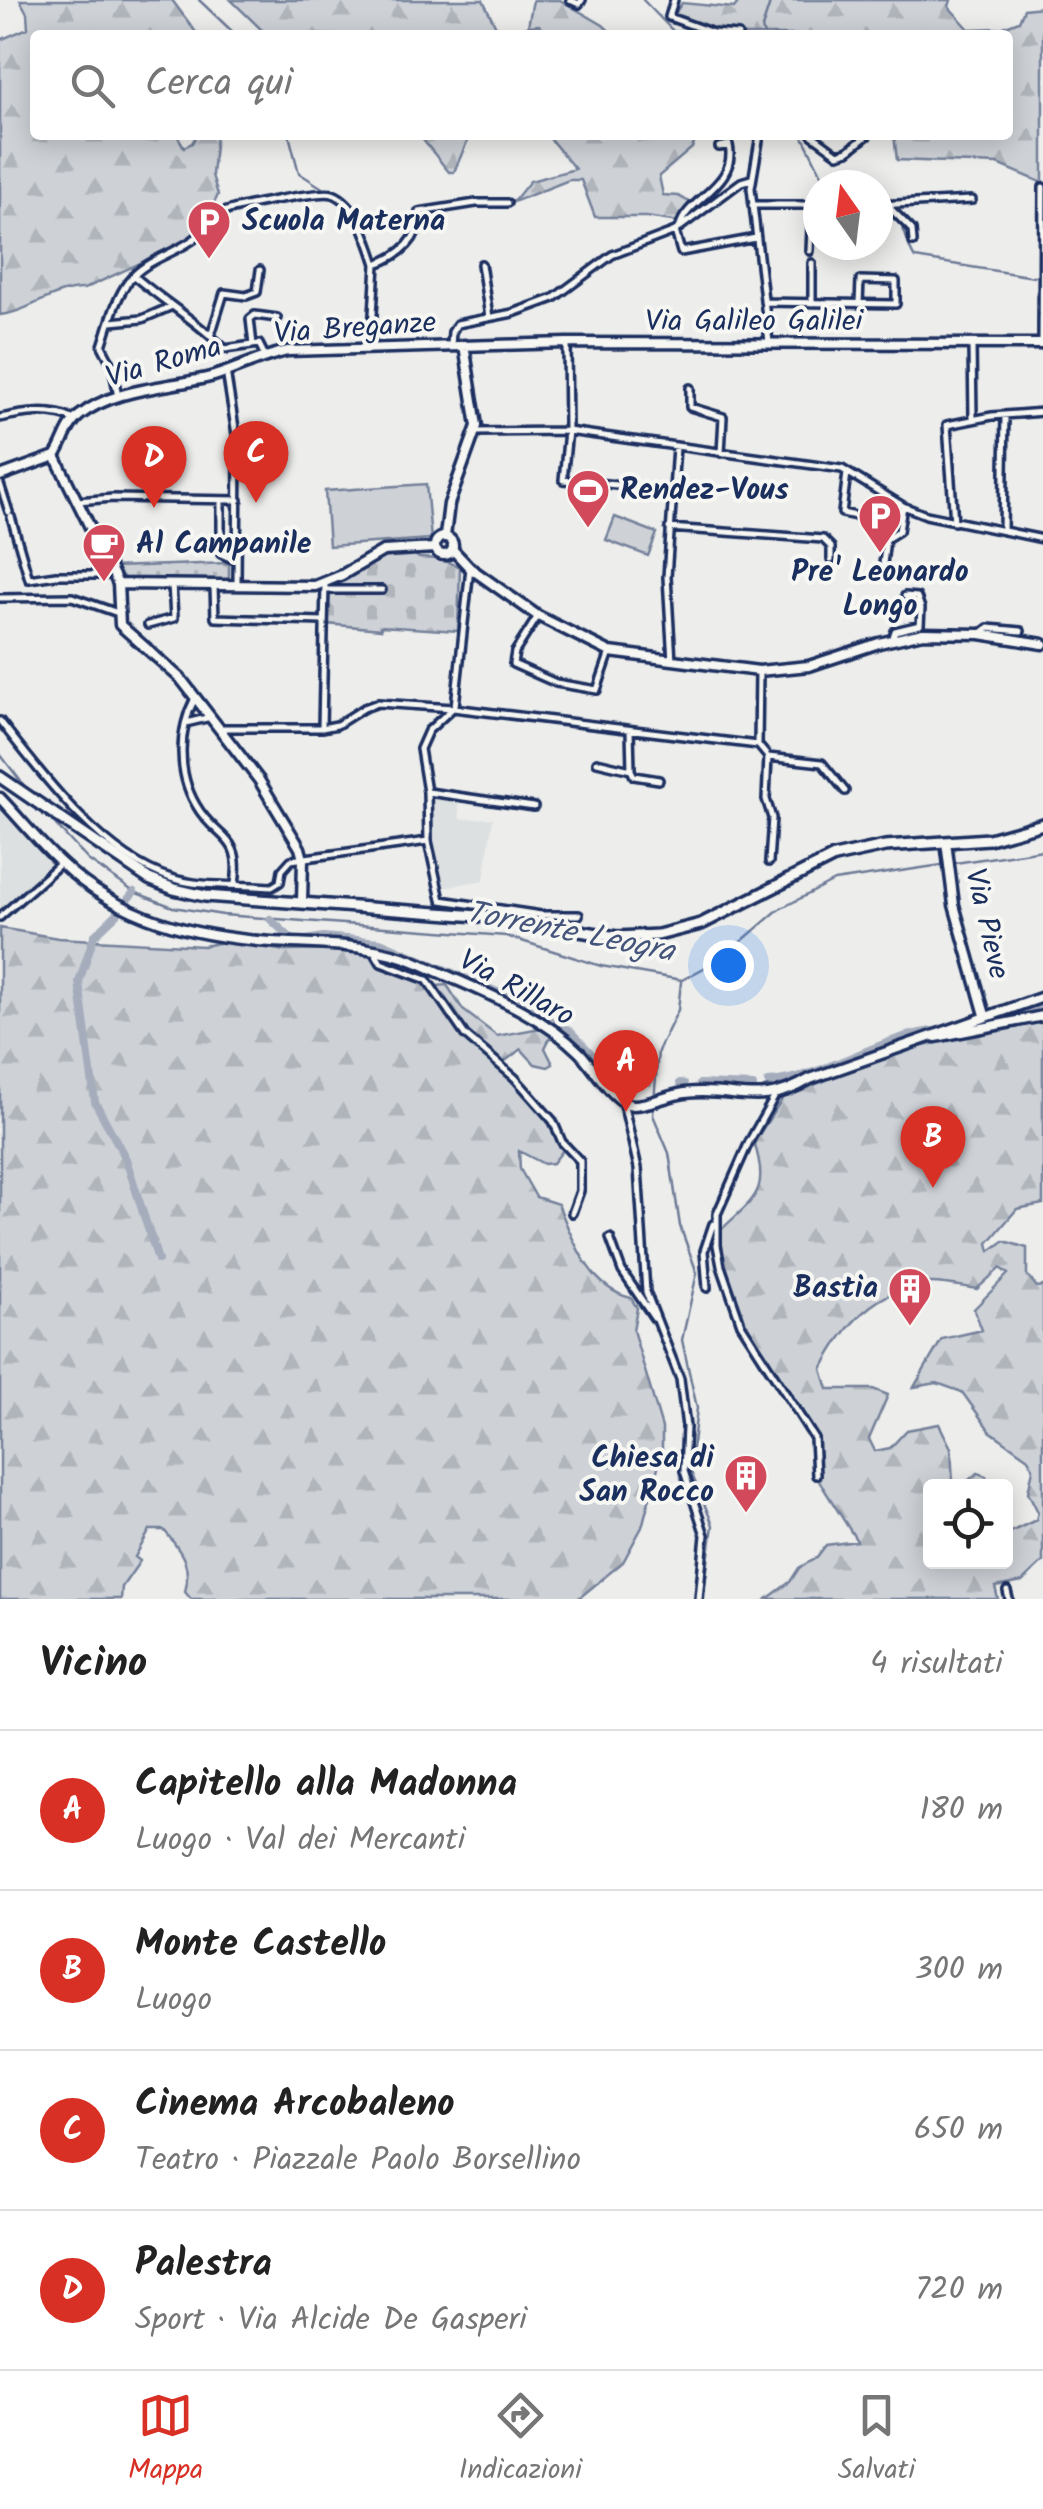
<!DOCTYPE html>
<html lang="it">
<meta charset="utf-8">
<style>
body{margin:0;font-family:Kalam,sans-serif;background:#f2f2f2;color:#222}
.controls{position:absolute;right:30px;bottom:30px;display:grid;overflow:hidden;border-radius:10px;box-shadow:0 5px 25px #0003}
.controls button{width:90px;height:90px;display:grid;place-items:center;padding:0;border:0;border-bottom:2px solid #e0e0e0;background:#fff;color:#222;font:50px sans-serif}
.compass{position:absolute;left:803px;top:170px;width:90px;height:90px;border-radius:50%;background:#fff;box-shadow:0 5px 25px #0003;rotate:346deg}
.you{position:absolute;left:728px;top:965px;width:35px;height:35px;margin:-25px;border:8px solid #fff;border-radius:50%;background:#1a73e8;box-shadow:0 0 0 15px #1a73e833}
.badge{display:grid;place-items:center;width:65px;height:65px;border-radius:50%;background:#d93025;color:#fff;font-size:32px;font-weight:700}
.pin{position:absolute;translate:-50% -82px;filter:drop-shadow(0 2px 5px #0008)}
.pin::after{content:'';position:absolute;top:52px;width:35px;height:30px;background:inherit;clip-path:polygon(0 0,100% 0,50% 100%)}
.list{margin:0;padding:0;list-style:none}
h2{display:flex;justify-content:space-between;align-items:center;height:130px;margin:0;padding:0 40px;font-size:42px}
h2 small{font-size:32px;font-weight:400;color:#767676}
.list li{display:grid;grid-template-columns:65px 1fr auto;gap:30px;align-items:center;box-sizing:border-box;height:160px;padding:0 40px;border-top:2px solid #e0e0e0}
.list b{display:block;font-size:38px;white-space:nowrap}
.list p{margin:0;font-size:32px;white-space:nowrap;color:#767676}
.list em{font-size:32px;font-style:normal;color:#767676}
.icon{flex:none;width:55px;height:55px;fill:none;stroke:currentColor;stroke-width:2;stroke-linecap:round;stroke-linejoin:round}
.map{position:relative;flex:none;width:1043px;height:1599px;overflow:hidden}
.search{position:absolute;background:#fff;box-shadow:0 5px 25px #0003;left:30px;right:30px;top:30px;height:110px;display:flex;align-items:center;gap:25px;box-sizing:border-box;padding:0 35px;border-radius:10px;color:#767676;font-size:38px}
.sheet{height:770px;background:#fff}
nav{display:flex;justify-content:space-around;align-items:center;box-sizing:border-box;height:140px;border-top:2px solid #e0e0e0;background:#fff;font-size:28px;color:#767676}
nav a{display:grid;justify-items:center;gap:5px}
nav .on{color:#d93025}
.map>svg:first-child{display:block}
.built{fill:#dde0e1}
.forest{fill:url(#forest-firs);stroke:#74809a;stroke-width:2.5;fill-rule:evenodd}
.cemetery{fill:url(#cemetery-stones);stroke:#74809a;stroke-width:2.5}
.park{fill:url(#park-dots);stroke:#74809a;stroke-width:2.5}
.garden{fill:#ced2d7;stroke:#74809a;stroke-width:2.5}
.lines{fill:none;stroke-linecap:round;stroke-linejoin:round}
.stream{stroke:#6e7a96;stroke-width:2.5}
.canal{stroke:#a5acbc;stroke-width:8}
.street-casing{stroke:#1b2f5e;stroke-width:12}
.secondary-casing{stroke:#1b2f5e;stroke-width:15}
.primary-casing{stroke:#1b2f5e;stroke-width:16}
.street{stroke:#f6f6f2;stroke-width:5}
.secondary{stroke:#f6f6f2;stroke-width:8}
.primary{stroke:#f6f6f2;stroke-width:9}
.labels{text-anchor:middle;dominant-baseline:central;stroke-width:8;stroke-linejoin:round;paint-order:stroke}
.poi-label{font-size:30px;font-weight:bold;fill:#1b2f5e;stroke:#f6f6f2;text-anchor:start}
.street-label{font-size:30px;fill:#1b2f5e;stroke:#f6f6f2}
.water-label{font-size:32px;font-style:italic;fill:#44547a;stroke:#f6f6f2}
</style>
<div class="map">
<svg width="1043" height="1599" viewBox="0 0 1043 1599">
<defs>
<pattern id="forest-firs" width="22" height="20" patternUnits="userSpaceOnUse" patternTransform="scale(2.5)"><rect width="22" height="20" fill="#ced2d7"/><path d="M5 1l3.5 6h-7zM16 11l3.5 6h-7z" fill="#b0b5bb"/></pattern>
<pattern id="cemetery-stones" width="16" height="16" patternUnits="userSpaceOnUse" patternTransform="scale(2.5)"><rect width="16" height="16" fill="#ced2d7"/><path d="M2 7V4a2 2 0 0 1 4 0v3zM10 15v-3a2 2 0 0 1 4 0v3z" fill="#b0b5bb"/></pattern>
<pattern id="park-dots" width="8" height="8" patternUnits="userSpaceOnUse" patternTransform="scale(2.5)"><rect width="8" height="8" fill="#ced2d7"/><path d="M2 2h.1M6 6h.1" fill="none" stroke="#b0b5bb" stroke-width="1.8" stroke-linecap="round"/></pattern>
</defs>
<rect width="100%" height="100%" fill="#edeeec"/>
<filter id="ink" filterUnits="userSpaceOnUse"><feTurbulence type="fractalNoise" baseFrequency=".01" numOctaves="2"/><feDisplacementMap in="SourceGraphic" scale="20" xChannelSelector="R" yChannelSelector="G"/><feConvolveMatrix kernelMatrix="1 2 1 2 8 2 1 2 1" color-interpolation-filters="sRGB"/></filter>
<g filter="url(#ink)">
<path class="built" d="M431,795L458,797L460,819L493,818L484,880L442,888L439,878L434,877L429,815L432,810Z
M0,809L53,864L0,911Z"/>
<path class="forest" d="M20,0H172L198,35H35V135H177L184,147L192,143L197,135H216L212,175L218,195L206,220L184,243L84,289C54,288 30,312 0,315V40L28,28L27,13Z
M231,0H483L500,35H267Z
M533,0H560L603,25L614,35H545L539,25L528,26Z
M740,0H951L949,7L969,29L1001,28L1019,21L1024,9L1043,7V183L998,164L897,160L894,135H1008V35H728L689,27L673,16L682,3L734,8Z
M419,135H470L454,172H449Z
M547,135H698L692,148L659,176L663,195L678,196L693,204L682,213L679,222L646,217H595L581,180H569L513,202L530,181L575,169Z
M0,928L58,938L203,946L229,941L284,951L353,950L385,956L394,971L430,983L467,1043L525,1084L564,1149L553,1163L544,1164L519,1151L520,1169L536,1197L558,1204C573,1240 589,1288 631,1298L637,1308L633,1330L662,1428V1452L642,1527L623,1562L578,1599H191L185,1592C192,1563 181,1552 164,1530H150L135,1557L140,1561L122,1587L121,1599H0Z
M447,985L463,1010L497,1036L540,1028L551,1036L545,1048L553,1064L548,1067L535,1064L521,1049L504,1062L474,1044L436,986Z
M1037,1021H1043V1204L1017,1209L988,1243L990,1251L1004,1241L1027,1248V1275L1037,1287L1043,1286V1562L1022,1582L995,1587L998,1599H767L790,1582L799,1568L816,1558L826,1545L857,1541L819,1481L810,1434L763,1368L735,1311L718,1252L717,1234C753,1198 771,1195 754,1142L783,1098L887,1054ZM1000,1268L1008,1274L974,1309L982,1330L942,1339L914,1387L937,1383L962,1392L990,1431L1028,1458L1033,1469L1028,1492L1038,1512L1036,1520L1006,1534V1562H930V1486H990L986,1476L978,1473L965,1483H953L951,1448L939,1424L907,1430L890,1448L875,1451L869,1439L888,1395L873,1389H828L822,1369C845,1324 875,1290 929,1283C944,1282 962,1287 977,1289Z"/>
<path class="cemetery" d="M414,554L419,558L440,559L460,567L458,631L380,626L381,629L327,624L330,586L375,559Z"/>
<path class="park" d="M229,563V580L124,578L113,567Z"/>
<path class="garden" d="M426,484L431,539L329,546L325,491Z
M615,517L657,533L648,556L606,540Z"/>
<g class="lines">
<path class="stream" d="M199,0L236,35
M643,0L677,35
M764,35L762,28L771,0
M289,135L299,173L327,191
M802,135L827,185
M845,185H858
M897,219C908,231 906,246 915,258L1034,277
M0,754L29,792
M43,811L88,860L134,892L173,907L223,915L506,936L601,966L682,980L722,958L778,910L834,881L1043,850
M681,982L678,1010L658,1051L653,1115L669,1153L680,1226L697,1273L682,1340L697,1408L690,1470L713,1525L703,1599
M737,1086L755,1092L781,1081"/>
<path class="canal" d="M128,899L134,892
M118,913L94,936L79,982L95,1102L126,1159L158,1260
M270,919L295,942L323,937L380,942L509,997L571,1032L612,1076L649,1082
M982,1025L1043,1009
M768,1082C830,1077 882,1033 943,1030
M680,1083L684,1084
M700,1084L753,1086"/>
<defs>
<path id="street" d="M570,0L579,4L582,0
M674,0L669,17L713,33L738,35
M760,135L751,188L769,342
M812,135L838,154L848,151L868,135
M842,180L859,179L866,185
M878,196L912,230L913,242
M752,205H818
M878,205L972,200
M680,226C686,199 738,186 729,145L719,147
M675,231L681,252L756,238
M810,251L812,205
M859,253V245
M812,263V303
M481,264L489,317
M134,276C164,302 198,322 225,349L259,344L265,356
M764,302L896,304V281L860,280L859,304
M111,322L142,319L170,307
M211,335L224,293L246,296L257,292L260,270
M567,343L568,431L563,480L617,485
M1042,343L1043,187
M253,345L250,319L255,315L277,318
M972,345L973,419
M451,346L452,332L457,324L513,313L554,298L612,255L675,231L741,182L751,179
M371,348L376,264C400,256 421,239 419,212L476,203H507
M226,371L238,447L237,585
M690,388V407L723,417L721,453
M118,397L112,365L102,346C109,325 115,299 128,282C146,258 177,254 198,236C206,229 211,219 220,214C231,207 321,190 333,194C357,203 369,242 376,264
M0,418C23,413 53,408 74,420
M476,432L568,431L842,469L903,506L926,515L1043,539
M847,473L842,513L878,521
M0,484L9,512
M77,501L113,498L239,500
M221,502V554L237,561
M11,517L29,579L56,575H106L111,570
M954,522L947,425L992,416L1043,412
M669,528L823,539L831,547V560
M1003,531L1005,415
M883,564L886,539L899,531L903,506
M470,568L455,706L428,731L420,749L427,792L428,841L441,900L541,915H579
M214,586L215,618L323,621
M325,590H382
M0,598L72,597L118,613
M538,616L515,652L513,664L556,683L597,690L610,652
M148,625L174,618L172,584
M980,634L988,628L1021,631
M892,640L895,631L920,625L921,608L917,597L905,596
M672,661L667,577L676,447
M759,671L758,745L768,757L822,763L845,791
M195,698C178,730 177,773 196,805C216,841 243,833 235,884
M0,721C42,775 103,857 171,878C202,888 239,884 272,887L280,882L282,870L291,860L428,841
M186,723L211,717
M221,728H322L325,584
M322,728L337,725L364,708L378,703L453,708L758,745
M768,757L766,799L772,818L769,862
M597,762L631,770L630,730
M631,770L634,776L659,780
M428,792L534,807
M0,917L61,863
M374,951L381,963L427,980L465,1035L515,1078L553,1121L562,1142L580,1161V1191L572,1213
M623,1102L638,1168L646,1292L680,1379L686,1427L684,1471L705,1535L699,1599
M717,1214L749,1142L775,1096
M717,1215V1245L721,1266L741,1324L814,1438L816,1475
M610,1238L622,1271L654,1318
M707,1288L704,1251L713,1224
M1007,1591L1009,1599"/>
<path id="secondary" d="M55,456L118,584L120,625L181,679L259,780L300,848L303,859L302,902
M0,476L55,456C64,443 66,427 79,416C115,387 171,388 214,376C240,368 262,356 288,351L567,343L1043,344
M445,536L449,504L477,426L464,345
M435 546a9 9 0 1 1 18 0a9 9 0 1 1-18 0Z
M453,550L470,568L538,616L610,652L759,671L809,666L879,643L923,633L980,634L1043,644
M118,584L315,586L342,575L383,551L435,548
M0,798C21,820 40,844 62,864C120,919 195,937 272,942C322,945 374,943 421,964C475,989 537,1010 580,1053C592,1065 616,1105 633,1105C650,1105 668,1095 685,1093C735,1087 759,1110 810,1079L1043,997
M946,842L954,905L985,1015
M936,1037L1043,1016"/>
<path id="primary" d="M0,777L149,879L174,889L205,896L492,917L617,937L658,935L701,924L834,857L885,846L989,839L1043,824"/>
</defs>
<use href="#street" class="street-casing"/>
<use href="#secondary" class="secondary-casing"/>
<use href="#primary" class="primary-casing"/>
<use href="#street" class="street"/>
<use href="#secondary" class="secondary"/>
<use href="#primary" class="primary"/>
</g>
</g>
<defs>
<symbol id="parking-pin" viewBox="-11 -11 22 30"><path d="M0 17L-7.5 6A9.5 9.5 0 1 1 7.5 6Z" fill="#d1495b" stroke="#f6f6f2"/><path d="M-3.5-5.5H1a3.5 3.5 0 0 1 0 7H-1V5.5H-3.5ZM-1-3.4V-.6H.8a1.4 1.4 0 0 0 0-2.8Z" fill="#fff"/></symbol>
<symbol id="stadium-pin" viewBox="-11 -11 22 30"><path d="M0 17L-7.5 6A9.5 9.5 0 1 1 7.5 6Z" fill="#d1495b" stroke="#f6f6f2"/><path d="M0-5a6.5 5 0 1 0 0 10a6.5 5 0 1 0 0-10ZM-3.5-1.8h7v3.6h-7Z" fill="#fff"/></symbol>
<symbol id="cafe-pin" viewBox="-11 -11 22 30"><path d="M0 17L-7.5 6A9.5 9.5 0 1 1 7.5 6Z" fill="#d1495b" stroke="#f6f6f2"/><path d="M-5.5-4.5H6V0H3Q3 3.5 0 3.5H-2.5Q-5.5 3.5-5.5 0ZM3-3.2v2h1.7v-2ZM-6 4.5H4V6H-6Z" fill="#fff"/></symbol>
<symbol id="building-pin" viewBox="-11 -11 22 30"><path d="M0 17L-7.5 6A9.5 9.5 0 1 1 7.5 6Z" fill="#d1495b" stroke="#f6f6f2"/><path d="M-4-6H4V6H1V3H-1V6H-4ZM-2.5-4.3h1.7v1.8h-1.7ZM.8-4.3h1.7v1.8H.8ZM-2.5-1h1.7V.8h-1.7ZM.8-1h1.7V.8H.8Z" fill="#fff"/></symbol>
</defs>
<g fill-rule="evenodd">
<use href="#parking-pin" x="184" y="197" width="50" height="68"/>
<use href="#stadium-pin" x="563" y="466" width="50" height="68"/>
<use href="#parking-pin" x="855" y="491" width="50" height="68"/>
<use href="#cafe-pin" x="79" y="520" width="50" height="68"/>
<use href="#building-pin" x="885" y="1264" width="50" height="68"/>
<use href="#building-pin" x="721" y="1451" width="50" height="68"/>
</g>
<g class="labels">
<g class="poi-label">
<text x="242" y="222">Scuola Materna</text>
<text x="620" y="491">Rendez-Vous</text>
<text x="136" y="545">Al Campanile</text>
<text x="880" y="573" text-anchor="middle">Pre' Leonardo<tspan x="880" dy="34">Longo</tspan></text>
<text x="878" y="1289" text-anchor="end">Bastia</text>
<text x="714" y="1459" text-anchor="end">Chiesa di<tspan x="714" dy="34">San Rocco</tspan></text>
</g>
<g class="street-label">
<text x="754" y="322">Via Galileo Galilei</text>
<text transform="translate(355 329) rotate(-4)">Via Breganze</text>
<text transform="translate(164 363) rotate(-16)">Via Roma</text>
<text transform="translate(986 924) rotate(77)">Via Pieve</text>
<text transform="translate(516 989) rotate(29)">Via Rillaro</text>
</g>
<g class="water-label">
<text transform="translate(570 933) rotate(11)">Torrente Leogra</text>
</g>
</g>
</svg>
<div class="controls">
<button><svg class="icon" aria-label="locate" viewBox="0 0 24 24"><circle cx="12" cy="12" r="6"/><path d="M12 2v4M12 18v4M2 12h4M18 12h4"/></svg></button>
</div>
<svg class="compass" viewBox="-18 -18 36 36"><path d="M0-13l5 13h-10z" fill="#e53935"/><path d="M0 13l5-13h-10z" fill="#767676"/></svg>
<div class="you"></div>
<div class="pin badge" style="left:626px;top:1112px">A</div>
<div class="pin badge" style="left:933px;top:1188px">B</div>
<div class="pin badge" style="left:256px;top:503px">C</div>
<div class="pin badge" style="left:154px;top:508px">D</div>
<div class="search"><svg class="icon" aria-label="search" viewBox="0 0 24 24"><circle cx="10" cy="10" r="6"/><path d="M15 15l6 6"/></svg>Cerca qui</div>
</div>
<section class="sheet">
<h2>Vicino<small>4 risultati</small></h2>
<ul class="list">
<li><span class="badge">A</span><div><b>Capitello alla Madonna</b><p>Luogo · Val dei Mercanti</p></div><em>180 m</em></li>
<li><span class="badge">B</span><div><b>Monte Castello</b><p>Luogo</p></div><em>300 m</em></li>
<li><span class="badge">C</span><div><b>Cinema Arcobaleno</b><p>Teatro · Piazzale Paolo Borsellino</p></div><em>650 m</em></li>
<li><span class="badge">D</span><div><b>Palestra</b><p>Sport · Via Alcide De Gasperi</p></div><em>720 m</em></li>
</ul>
</section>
<nav>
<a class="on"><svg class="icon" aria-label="map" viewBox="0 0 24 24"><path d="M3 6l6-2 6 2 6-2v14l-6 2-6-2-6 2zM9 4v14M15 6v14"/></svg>Mappa</a>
<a><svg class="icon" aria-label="directions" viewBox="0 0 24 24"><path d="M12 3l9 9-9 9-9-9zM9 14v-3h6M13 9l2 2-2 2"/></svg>Indicazioni</a>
<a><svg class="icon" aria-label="saved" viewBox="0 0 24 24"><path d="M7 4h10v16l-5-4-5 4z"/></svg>Salvati</a>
</nav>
